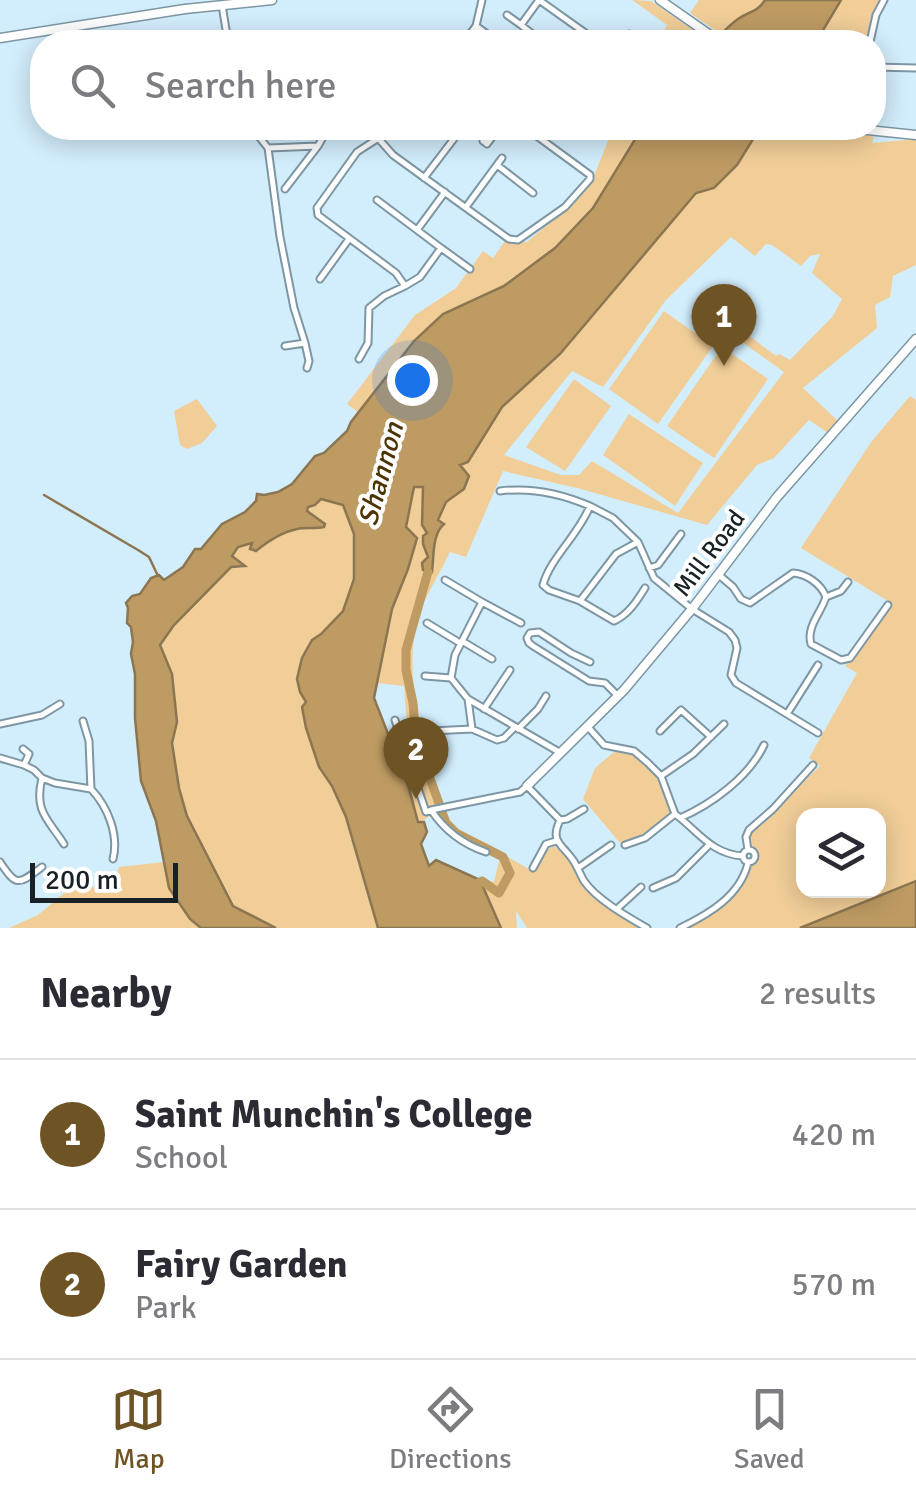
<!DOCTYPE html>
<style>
body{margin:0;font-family:Signika,sans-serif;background:#f2f2f3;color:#2b2b33}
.controls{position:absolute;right:30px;bottom:30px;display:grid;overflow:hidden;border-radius:20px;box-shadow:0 5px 25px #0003}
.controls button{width:90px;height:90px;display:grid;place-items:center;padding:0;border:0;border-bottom:2px solid #e1e1e2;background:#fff;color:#2b2b33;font:50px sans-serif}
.scale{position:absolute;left:30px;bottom:25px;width:148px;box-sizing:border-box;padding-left:10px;border:5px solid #172126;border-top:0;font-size:28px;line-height:35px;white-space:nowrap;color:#172126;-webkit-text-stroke:8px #fff;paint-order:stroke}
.you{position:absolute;left:412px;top:380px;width:35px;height:35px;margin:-25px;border:8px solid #fff;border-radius:50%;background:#1a73e8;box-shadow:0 0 0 15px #1a73e833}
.badge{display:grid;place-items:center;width:65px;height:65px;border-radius:50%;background:#6e5325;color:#fff;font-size:32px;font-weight:700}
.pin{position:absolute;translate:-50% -82px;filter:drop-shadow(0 2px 5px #0008)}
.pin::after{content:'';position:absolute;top:52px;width:35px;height:30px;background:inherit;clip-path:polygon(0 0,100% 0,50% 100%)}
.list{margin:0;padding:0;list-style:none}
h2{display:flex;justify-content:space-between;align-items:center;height:130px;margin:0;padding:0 40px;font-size:42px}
h2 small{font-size:32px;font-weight:400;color:#7c7c81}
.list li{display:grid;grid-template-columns:65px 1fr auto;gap:30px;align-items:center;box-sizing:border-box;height:150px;padding:0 40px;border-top:2px solid #e1e1e2}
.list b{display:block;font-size:38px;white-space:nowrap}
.list p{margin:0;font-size:32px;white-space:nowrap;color:#7c7c81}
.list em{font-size:32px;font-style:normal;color:#7c7c81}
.icon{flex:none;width:55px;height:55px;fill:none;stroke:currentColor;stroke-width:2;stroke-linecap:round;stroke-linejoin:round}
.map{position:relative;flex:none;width:916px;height:928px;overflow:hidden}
.search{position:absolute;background:#fff;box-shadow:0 5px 25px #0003;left:30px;right:30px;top:30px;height:110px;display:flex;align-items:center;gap:25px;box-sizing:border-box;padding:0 35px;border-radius:40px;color:#7c7c81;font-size:38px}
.sheet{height:430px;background:#fff}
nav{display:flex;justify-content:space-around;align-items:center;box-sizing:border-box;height:140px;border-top:2px solid #e1e1e2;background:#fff;font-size:28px;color:#7c7c81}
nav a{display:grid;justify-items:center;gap:5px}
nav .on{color:#6e5325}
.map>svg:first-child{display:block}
.green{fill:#f1ce98;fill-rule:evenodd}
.water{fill:#be9b63;stroke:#8c7651;stroke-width:2.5}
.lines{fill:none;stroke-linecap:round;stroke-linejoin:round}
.stream{stroke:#8c7651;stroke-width:2.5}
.river{stroke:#be9b63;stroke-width:9}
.street-casing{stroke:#7d96a3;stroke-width:9}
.secondary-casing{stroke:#7d96a3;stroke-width:11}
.street{stroke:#fff;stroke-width:5}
.secondary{stroke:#fff;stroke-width:8}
.labels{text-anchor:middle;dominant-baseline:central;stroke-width:8;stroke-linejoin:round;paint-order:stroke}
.street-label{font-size:25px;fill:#172126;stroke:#fff}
.water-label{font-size:28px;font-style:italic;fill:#4d3405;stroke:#fff}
</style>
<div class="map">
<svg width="916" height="928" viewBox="0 0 916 928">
<rect width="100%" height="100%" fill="#d2edfc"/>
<path class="green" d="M632,0L651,1L709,41H714L658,42L667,25Z
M699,0H765C757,13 749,11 738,19C731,23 725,31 719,37L716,31L690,13Z
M841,0H880L871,17L866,42H816Z
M613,128H642L593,208L555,248L504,286L443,314L358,412L347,404L415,315L456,288L483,251L493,258L505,241L527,242L565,210L580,195L594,176Z
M760,128H834L874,137L872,143L916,139V265L893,276L890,297L875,305L877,328L803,388L838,421L828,433L809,420L774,458L757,465L707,525L581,489L503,471L466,557L450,552C440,574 423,598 417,622C403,678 425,758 445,811L435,813L419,823L408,784L391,743L408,738L404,686L377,683L392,609L408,569L417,538L406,527L414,487L423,486L422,525L427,533V560L432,571L438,521L446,502L464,489L460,465L468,461L502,407L560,354L696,193L714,188L737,165ZM731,237L755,256L766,244L772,245L801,266L810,256L820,254L812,273L842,299L833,316L790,360L779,354L776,356L739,328L735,337L784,372L678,513L592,461L579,475H561L504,455L572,371L603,387L666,300Z
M664,311L713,346L658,424L609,389Z
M722,347L768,379L714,458L667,426Z
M574,379L611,406L565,471L526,447Z
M910,396L916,400V881L800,928H685C711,915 744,896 751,866L758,860L749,835L820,766L809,758L857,673L845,666L893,604L801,548L872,441ZM804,816H878V891H804Z
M197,399L217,426L202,443L187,449L180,445L174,411Z
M629,414L703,463L675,506L603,455Z
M321,499L342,505L354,534V579L343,611L321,634L312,640L302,658L306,702L303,707L306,728L319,767L332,786L346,817L378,928H276L233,906L187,816L179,788L172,743L177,722L160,646L173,625L231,567L242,568L244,566L231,555L238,547L253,543L256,551C267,542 286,530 301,528C311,527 315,528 325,524L306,511L308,507Z
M614,752C619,752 625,752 630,753C653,760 665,792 671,813C655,829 641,837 620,843L583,799L595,768Z
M554,846L571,860L587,888L643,928H527L516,911L517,928H501L480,880L494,882L501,853L534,872L545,851Z
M164,862L169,888L190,919L201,928H9L38,915L81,879L95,888L113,886L119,867Z"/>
<path class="water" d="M765,0H841L816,42H713C721,35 729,25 738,19C749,11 757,13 765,0Z
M642,128H760L737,165L714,188L696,193L560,354L502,407L468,462L460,465L469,476L464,489L446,502L438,520L444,524C432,534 434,557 432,572L423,570L422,563L428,557L423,544V536L427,533L422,525L423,487H414L406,527L417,538L408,569L392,609L374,698L408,785L418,822H424L427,832L421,844L429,866L436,860L480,880L501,928H378L346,817L332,786L319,767L306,728L302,707L306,702L300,692L297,679L302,658L312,640L321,634L343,611L354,579V534L343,505L321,499L315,505L308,507L307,511L325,524L324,527C315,529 305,527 297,529C282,532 267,542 256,551L250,549L252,543L238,547L232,556L245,566L231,567L174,625L160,645L172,674L177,722L172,743L179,788L187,816L233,906L276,928H201L190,919L169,888L156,821L141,781L135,718V674L131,654L133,642L131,627L127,623L128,608L126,603L132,596L140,594L151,578L159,575L164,580L183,567L195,549H201L222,524L245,512L256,501L257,494L264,495L278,492L292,484L315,456L324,453L347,431L351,422L414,341L443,314L504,286L555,248L593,208Z
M916,881V928H800Z"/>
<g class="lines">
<path class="stream" d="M44,495L138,550L149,557L158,576"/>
<path class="river" d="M428,572L406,650V670L413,703L416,739L446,823L456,833L503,857L510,873L499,893L482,881L470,887"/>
<defs>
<path id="street" d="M539,0L598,42
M222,5L228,42
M507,15L521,25L539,0
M521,25L531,33
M476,26L498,42
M424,37L432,42
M464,42L476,26L482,0
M578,42L585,33
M622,42L629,34
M870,42L876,15L884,0
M874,67L916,68
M252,128L268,148L280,237L294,308L305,343L309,361L307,368
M378,138L393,155L509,239L518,240L565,207L590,179V175L526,128
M483,141L487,144L499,128
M268,148L318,146L328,128
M497,165L533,193
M424,178L456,136L443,128
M285,189L318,146
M377,200L441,248L420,277L405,286L396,273L318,215L317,208L357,152L394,128
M466,207L502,158
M417,230L445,192
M441,248L470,269
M320,279L349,239
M285,346L305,343
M359,359L368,343L369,308L384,296L405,286
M500,491C532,487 560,493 590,506
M638,542L613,518L590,506C578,536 550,558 543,585L549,590L580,601L616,554L638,542L654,578L692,609L729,632L735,640L737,648L731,675L736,683L818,733
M649,568L658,565L681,534
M719,575L733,587L741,599L750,603L793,573C807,574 821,584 826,597C821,613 806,627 811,644L841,660L850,658L888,605
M445,580L482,602L455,655L451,678L468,699L559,752
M826,597L841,591L848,582
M580,601L614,621C628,615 637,601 645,588
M482,602L521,623
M427,623L460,643
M462,641L492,659
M590,662L571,653L539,632L530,633L527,638L529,643L533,646L589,681L605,683L618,696
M425,676L451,678
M468,699L472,729L497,740L504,738L515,727
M484,709L510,670
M787,714L818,665
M395,720L426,812L431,810C445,831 462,844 486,852
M83,721L89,741L91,789
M0,724L42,715L60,704
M588,727L604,745L634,751L648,763L661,776L675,814
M518,729L538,709L546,696
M431,731L472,729
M660,731L681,710L711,737
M23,749L29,754L24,765
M0,758L24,765L34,770L42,778L55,783L91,789C108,807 119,835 113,859
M661,776L693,754L724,724
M42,778C34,811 47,818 64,844
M431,810L520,792L527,786L560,820C550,842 561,843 573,860C577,866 580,874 584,881C596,899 628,917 647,928
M680,818C712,804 749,777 764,745
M560,820L567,819L584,809
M625,845L645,838L675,814C698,831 711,854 743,856
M743 856a6 6 0 1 1 12 0a6 6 0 1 1-12 0Z
M748,850L746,837L749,830L773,809L813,765
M0,862C17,888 19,884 42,867
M533,868L546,844L556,841
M578,868L611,845
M653,888L676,878L709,845
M618,908L641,887
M680,928C709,914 740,896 748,863"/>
<path id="secondary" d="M660,0L720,42
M0,38L185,9L272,0
M848,128L916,135
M527,786L624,690L692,609L777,497L916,339"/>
</defs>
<use href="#street" class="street-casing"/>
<use href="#secondary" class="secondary-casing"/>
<use href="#street" class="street"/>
<use href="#secondary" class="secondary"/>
</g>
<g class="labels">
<g class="street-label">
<text transform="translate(709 553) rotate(-53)">Mill Road</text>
</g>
<g class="water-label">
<text transform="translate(381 474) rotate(-75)">Shannon</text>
</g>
</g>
</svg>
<div class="controls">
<button><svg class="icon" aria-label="layers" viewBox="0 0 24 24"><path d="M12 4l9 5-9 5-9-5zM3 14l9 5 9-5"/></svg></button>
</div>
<div class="scale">200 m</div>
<div class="you"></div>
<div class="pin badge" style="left:724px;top:366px">1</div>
<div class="pin badge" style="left:416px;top:799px">2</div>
<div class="search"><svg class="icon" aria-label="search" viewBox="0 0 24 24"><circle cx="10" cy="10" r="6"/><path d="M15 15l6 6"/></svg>Search here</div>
</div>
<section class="sheet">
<h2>Nearby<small>2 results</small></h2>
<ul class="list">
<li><span class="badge">1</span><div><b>Saint Munchin's College</b><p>School</p></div><em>420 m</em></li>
<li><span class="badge">2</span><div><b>Fairy Garden</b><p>Park</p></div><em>570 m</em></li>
</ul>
</section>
<nav>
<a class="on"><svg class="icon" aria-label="map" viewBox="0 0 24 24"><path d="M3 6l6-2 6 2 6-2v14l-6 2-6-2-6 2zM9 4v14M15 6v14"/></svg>Map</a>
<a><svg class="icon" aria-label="directions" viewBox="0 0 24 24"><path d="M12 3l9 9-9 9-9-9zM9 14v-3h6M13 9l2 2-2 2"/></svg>Directions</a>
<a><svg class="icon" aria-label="saved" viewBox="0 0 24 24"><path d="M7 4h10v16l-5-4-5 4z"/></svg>Saved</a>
</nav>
